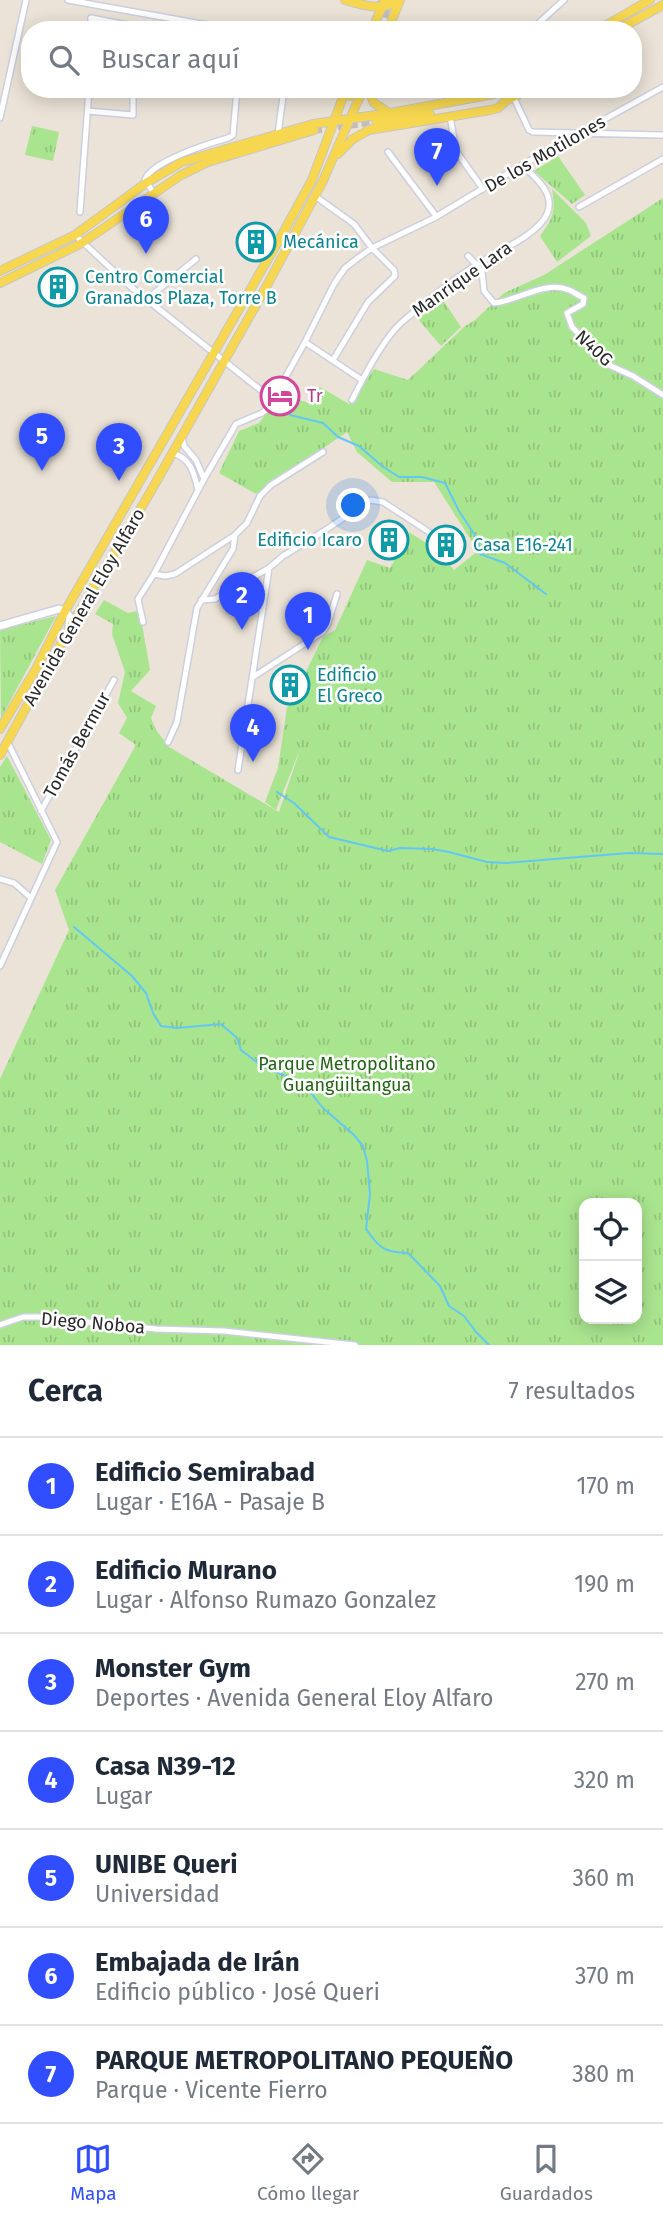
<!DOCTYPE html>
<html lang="es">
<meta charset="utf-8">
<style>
body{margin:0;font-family:"Fira Sans",sans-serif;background:#f2f2f3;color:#1f2937}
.controls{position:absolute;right:21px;bottom:21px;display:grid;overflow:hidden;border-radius:14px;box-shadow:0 4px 18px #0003}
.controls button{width:63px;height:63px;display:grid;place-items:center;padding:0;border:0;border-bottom:2px solid #e0e1e3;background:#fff;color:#1f2937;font:35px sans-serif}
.you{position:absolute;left:354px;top:506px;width:24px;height:24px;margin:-18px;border:5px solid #fff;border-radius:50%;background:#1a73e8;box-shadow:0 0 0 10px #1a73e833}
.badge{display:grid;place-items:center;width:46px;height:46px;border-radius:50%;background:#304eff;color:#fff;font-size:23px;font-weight:700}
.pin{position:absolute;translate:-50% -58px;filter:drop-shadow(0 2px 4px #0008)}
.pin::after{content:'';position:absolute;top:37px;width:24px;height:21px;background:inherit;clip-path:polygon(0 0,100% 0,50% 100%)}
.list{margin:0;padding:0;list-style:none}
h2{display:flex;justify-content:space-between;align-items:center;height:91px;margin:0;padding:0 28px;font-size:30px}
h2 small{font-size:23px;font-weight:400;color:#747a83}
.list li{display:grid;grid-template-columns:46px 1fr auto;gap:21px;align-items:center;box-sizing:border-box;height:98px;padding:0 28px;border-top:2px solid #e0e1e3}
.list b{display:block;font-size:26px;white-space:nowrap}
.list p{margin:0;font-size:23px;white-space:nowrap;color:#747a83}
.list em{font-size:23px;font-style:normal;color:#747a83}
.icon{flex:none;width:38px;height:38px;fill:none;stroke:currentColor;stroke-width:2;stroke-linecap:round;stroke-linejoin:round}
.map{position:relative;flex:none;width:663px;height:1345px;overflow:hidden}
.search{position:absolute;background:#fff;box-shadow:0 4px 18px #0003;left:21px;right:21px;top:21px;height:77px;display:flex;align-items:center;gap:18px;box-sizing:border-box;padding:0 24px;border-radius:28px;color:#747a83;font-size:26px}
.sheet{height:777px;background:#fff}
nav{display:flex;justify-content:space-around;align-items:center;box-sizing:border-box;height:98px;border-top:2px solid #e0e1e3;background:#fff;font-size:19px;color:#747a83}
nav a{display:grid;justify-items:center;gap:4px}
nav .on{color:#304eff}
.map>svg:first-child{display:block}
.grass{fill:url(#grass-tufts);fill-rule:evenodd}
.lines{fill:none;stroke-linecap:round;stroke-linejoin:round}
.stream{stroke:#63c7f4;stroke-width:2}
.primary-tunnel{stroke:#c4bdb4;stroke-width:8;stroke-dasharray:8 4;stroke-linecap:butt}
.street-casing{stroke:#cccfe1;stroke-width:8}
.secondary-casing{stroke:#cccfe1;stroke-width:10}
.primary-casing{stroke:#c7c7c7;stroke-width:10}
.street{stroke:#fff;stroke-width:5}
.secondary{stroke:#fff;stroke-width:7}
.primary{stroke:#f7d74f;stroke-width:8}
.labels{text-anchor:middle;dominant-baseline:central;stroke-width:5;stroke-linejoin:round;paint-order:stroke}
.street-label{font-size:18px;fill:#272727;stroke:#fff}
.culture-label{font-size:18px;fill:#0d838f;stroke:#fff;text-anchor:start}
.hotel-label{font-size:18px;fill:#b23c85;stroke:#fff;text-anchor:start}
.park-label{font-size:18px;fill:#236515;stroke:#fff}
</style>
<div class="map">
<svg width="663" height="1345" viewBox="0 0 663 1345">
<defs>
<pattern id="grass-tufts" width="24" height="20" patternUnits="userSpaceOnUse" patternTransform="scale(1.75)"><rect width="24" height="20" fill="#a9e58f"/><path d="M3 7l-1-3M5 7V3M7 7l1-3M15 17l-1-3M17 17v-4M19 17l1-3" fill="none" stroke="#91c47b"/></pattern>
</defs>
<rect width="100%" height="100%" fill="#ebe3d7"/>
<path class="grass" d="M32,126L59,132L53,161L25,155Z
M558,156L585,195L572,204L534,171Z
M552,189L586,223L591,236L557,262L540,236C553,218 556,212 552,189Z
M663,198V1345H0V1079L69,930L55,890L136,745L119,733L127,718L118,703L125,672L112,634L113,624L95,614L104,600L128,613L137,611L142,624L150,670L131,691L156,706L151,718L156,730L169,747L279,812L301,747L276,810L265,802L278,768L287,707L290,704L323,637L335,630L367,560L390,568L409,532L437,550L454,570L478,551L434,482H392L357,452L347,432L256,494L219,473L239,431L259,423L277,399L291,397L308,403L320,387L349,404L374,369L408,380L465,326L475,320L504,293L544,275ZM584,1203H637V1319H584Z
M443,300L461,327L441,346L417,318Z
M56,616L1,718L0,630Z
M7,756L51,840L42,864L0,842V767Z"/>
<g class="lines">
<path class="stream" d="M290,415L323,423L338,437L359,446L382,466L399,477H422L445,483L459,511L478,540L480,554L505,563L546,594
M277,792L294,803L329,837L388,851L400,848L432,849L449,852L487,862L506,863L629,853L663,854
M74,927L132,976L146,993L153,1013L161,1026L177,1028L221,1024L237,1038L241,1050L263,1067L303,1083L323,1108L354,1135L363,1146L367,1161L370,1194L366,1229C380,1249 384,1252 408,1253L440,1286L449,1306L464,1316L476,1332L489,1345"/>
<path class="primary-tunnel" d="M379,0L386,10L383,29
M314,130L376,121"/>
<defs>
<path id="street" d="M68,0L235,30
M91,30V18L152,30
M531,30L564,0
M514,98L529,130L533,132L663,135
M88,111L133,115V89
M450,116L456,151L483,189
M0,118L26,0
M278,134L284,89
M388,152L436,216
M153,192L145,180C150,162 210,143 228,138L233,135L237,89
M315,196L354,224L372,248L394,270L395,276L368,302L333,360
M579,207L663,159
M80,212L89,89
M75,235L131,287L272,399
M468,256L482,271L484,291L494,303C518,301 544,280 569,290C574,292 579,296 584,298L583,304L567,313L572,327L609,365L633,376L663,395
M147,299L196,259
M305,342L362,380
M352,400C363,378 384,338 401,323C424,303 452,280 478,264C496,252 538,235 547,214C556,194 536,178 522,165
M182,436L184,446L196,460L204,479
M172,453C191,458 194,473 198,490
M154,574L165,576L175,574L235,535L247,523L260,496L271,485L323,452
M201,600L215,599L269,568L283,556L324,531L370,500L383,502L429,532
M143,622L138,599L154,574L204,479L236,424L262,413L269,407L305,342L334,284L345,268L358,258L372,248L434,218L522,165L663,87
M253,677L323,632L328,623L337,594
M168,742L177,722L197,608L233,549L235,535
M238,770L269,568
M41,811L114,680
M0,879L14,883L31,898
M0,966L57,842L7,741
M0,1325L23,1317H38L156,1329L224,1331L355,1345"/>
<path id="secondary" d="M0,626L59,609L65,611L70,617L69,628"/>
<path id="primary" d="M345,0C362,5 383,12 398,0
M372,30L385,0
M388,30L400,0
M598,30L650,0
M617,30L663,5
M368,89L374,103L388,112
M350,96L353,89
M505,101L530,89
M376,121L430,114
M338,154L353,139L369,130L490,110L498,108L507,100
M0,271L75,235L146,183L182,162L313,124L390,113L494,94L506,89
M0,283L82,243L181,175L208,162L314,130
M0,729L36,669L65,611L283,233L312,180L346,89
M0,755L69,629L151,491L265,289L322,183L363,89"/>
</defs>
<use href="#street" class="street-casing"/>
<use href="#secondary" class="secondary-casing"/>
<use href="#primary" class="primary-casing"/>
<use href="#street" class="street"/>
<use href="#secondary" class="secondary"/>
<use href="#primary" class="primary"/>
</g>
<defs>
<symbol id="building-ring" viewBox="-11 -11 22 22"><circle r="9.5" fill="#fff" stroke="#0f9aa8" stroke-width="1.5"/><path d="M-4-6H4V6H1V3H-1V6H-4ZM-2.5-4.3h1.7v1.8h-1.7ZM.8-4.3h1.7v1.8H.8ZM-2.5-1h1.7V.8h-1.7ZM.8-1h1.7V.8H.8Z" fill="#0f9aa8"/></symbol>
<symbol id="hotel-ring" viewBox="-11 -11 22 22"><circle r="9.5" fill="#fff" stroke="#d1479c" stroke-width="1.5"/><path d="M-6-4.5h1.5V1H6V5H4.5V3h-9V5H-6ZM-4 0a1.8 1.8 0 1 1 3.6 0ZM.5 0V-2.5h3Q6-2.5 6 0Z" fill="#d1479c"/></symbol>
</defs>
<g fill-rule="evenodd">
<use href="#building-ring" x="234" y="220" width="44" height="44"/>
<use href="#building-ring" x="36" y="265" width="44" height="44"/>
<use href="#hotel-ring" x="258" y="374" width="44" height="44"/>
<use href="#building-ring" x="367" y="518" width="44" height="44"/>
<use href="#building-ring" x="424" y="523" width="44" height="44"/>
<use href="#building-ring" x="268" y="663" width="44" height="44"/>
</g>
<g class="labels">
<g class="street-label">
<text transform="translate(545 154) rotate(-30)">De los Motilones</text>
<text transform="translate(462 279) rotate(-35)">Manrique Lara</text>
<text transform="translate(594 348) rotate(43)">N40G</text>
<text transform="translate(84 607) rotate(-60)">Avenida General Eloy Alfaro</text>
<text transform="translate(77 745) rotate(-61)">Tomás Bermur</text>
<text transform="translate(93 1323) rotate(5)">Diego Noboa</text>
</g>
<g class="culture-label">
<text x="283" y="242">Mecánica</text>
<text x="85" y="277">Centro Comercial<tspan x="85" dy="21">Granados Plaza, Torre B</tspan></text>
<text x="362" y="540" text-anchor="end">Edificio Icaro</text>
<text x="473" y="545">Casa E16-241</text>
<text x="317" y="675">Edificio<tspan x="317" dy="21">El Greco</tspan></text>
</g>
<g class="hotel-label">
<text x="307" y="396">Tr</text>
</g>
<g class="park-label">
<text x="347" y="1064">Parque Metropolitano<tspan x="347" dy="21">Guangüiltangua</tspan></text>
</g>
</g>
</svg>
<div class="controls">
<button><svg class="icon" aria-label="locate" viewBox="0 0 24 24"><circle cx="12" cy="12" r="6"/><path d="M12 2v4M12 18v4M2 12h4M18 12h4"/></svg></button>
<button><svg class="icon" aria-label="layers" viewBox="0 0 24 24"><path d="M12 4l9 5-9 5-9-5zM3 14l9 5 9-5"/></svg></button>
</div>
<div class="you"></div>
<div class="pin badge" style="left:308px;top:650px">1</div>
<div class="pin badge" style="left:242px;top:630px">2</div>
<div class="pin badge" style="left:119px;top:481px">3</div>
<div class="pin badge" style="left:253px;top:762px">4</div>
<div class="pin badge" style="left:42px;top:471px">5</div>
<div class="pin badge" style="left:146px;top:254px">6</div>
<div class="pin badge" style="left:437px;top:186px">7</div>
<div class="search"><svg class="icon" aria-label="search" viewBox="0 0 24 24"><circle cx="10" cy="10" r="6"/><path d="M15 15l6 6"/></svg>Buscar aquí</div>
</div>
<section class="sheet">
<h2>Cerca<small>7 resultados</small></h2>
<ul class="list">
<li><span class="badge">1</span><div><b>Edificio Semirabad</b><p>Lugar · E16A - Pasaje B</p></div><em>170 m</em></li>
<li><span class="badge">2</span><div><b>Edificio Murano</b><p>Lugar · Alfonso Rumazo Gonzalez</p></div><em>190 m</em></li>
<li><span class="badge">3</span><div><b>Monster Gym</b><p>Deportes · Avenida General Eloy Alfaro</p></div><em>270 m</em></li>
<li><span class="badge">4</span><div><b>Casa N39-12</b><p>Lugar</p></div><em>320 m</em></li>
<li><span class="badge">5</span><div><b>UNIBE Queri</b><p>Universidad</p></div><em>360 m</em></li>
<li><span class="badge">6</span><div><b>Embajada de Irán</b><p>Edificio público · José Queri</p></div><em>370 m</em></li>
<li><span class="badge">7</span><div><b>PARQUE METROPOLITANO PEQUEÑO</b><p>Parque · Vicente Fierro</p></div><em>380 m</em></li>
</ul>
</section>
<nav>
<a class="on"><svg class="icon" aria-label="map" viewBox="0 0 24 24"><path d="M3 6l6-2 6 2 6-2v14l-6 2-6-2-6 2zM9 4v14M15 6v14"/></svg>Mapa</a>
<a><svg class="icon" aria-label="directions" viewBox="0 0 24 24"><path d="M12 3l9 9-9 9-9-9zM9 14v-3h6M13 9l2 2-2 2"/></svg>Cómo llegar</a>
<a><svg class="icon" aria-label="saved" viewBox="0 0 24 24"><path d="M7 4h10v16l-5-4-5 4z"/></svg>Guardados</a>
</nav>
